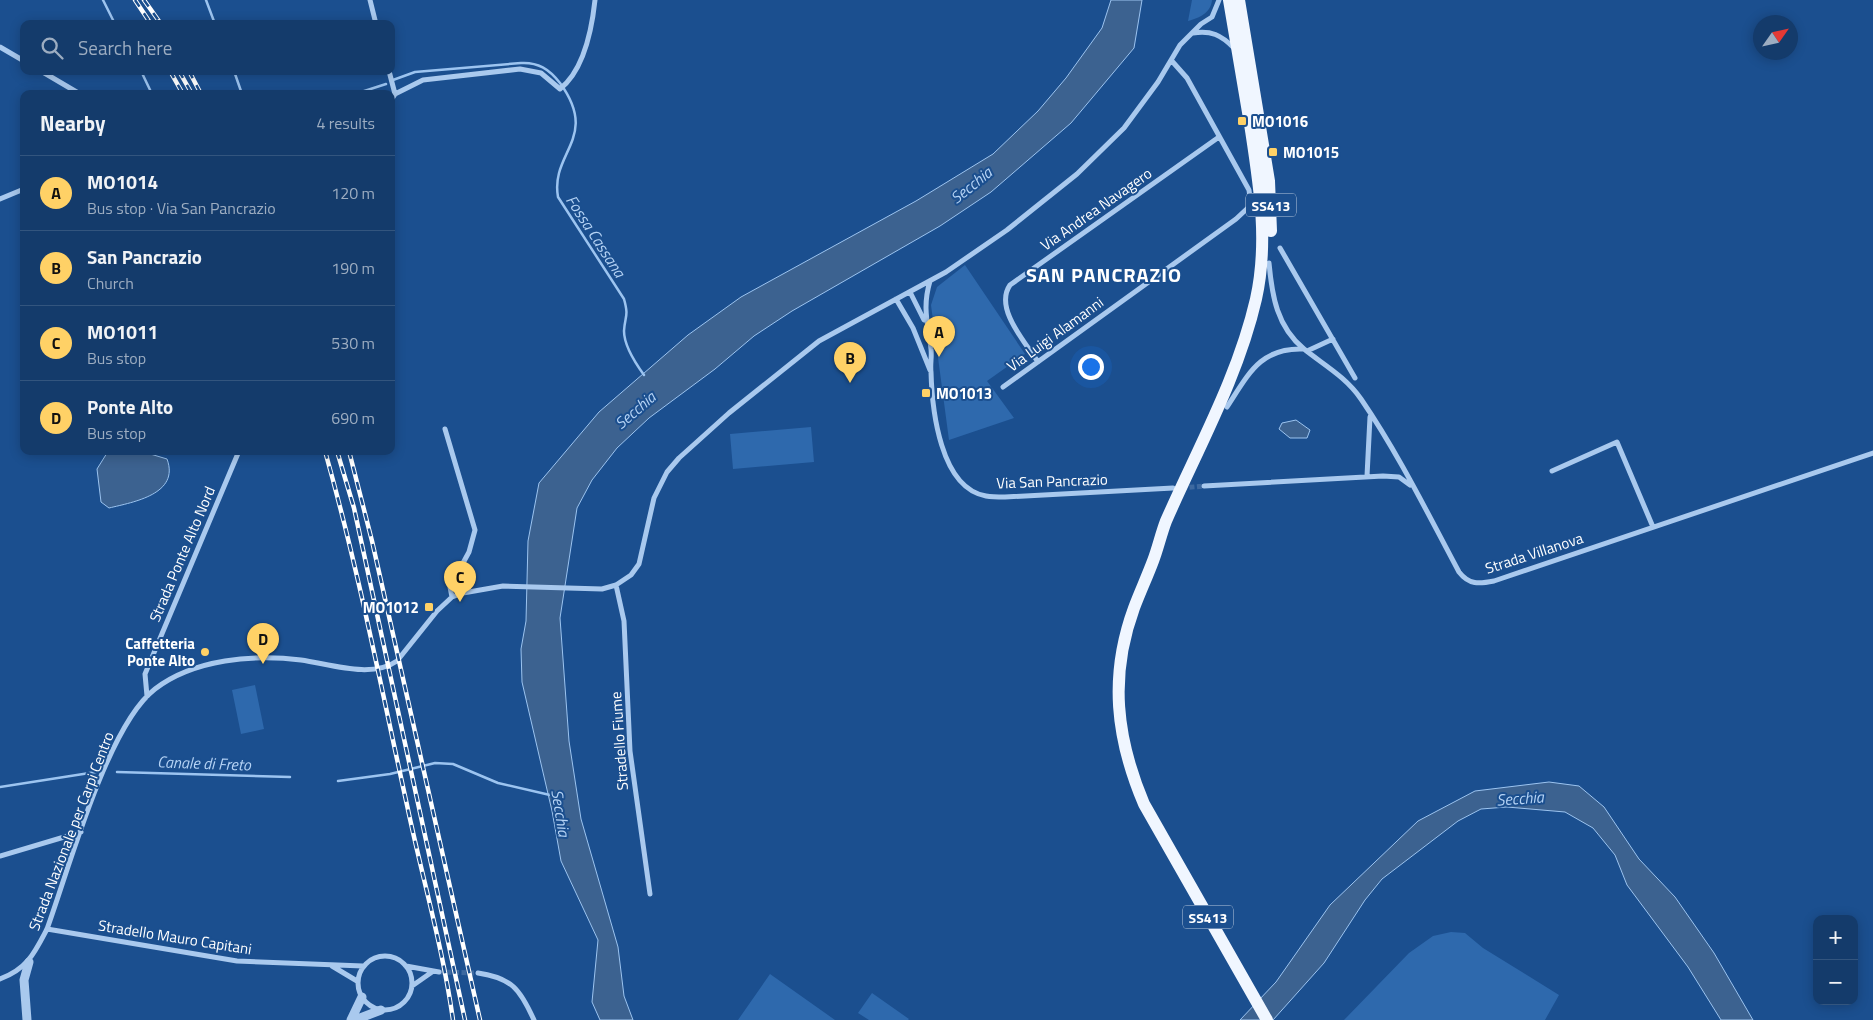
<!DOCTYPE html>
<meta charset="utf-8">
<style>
body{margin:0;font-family:"Titillium Web",sans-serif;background:#214673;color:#f1f3f6}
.controls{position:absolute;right:15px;bottom:15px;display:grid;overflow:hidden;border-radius:10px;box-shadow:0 2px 12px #0003}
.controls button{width:45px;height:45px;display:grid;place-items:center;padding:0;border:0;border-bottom:1px solid #33557e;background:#143b6b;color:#f1f3f6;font:25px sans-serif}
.compass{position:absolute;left:1753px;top:15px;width:45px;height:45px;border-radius:50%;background:#143b6b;box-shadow:0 2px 12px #0003;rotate:56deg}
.you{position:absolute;left:1090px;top:366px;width:18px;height:18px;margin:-12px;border:4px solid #fff;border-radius:50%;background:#1a73e8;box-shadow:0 0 0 8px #1a73e833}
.badge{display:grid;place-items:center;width:32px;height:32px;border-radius:50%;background:#ffd166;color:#111;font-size:16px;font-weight:700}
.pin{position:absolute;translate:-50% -41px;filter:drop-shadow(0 1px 2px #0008)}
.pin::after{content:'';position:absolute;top:26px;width:18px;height:15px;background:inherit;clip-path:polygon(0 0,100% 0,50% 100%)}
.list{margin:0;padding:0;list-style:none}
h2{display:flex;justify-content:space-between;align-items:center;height:65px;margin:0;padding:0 20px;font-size:21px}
h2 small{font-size:16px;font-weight:400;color:#9dadc1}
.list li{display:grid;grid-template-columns:32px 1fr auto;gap:15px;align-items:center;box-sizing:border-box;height:75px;padding:0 20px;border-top:1px solid #33557e}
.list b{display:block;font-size:19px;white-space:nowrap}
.list p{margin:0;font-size:16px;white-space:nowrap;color:#9dadc1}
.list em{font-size:16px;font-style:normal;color:#9dadc1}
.icon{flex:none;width:28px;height:28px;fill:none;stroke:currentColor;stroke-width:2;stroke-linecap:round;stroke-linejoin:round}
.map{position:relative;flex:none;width:1873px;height:1020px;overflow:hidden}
.search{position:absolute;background:#143b6b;box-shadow:0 2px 12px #0003;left:20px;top:20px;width:375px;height:55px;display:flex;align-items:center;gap:12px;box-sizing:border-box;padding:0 18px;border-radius:10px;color:#9dadc1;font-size:19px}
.panel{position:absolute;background:#143b6b;box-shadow:0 2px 12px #0003;left:20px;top:90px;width:375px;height:365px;border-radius:10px}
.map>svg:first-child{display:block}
.green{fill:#2e69ad}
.water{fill:#3c6290;stroke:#9cc4f0}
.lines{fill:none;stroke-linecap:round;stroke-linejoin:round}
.stream{stroke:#9cc4f0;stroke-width:2.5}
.minor-tunnel{stroke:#3d69a0;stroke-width:5;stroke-dasharray:5 2.5;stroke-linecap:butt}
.minor{stroke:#a9c9ee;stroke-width:5}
.tertiary{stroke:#a9c9ee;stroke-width:9}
.primary{stroke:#f0f6ff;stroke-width:12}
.rail-casing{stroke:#fff;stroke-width:4.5}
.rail{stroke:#1b4f8f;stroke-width:2.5;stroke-dasharray:8;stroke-linecap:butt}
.poi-dot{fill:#ffd166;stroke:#1b4f8f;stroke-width:2}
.labels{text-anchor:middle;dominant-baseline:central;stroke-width:4;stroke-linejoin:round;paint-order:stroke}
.shield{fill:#1b4f8f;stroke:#bbcadd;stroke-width:1}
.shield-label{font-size:14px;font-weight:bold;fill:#fff}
.poi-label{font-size:15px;font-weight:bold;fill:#fff;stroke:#1b4f8f;text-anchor:start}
.street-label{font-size:15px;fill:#fff;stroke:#1b4f8f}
.water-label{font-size:16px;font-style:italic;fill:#b5d3f5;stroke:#1b4f8f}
.district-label{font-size:20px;font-weight:bold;letter-spacing:1px;fill:#fff;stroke:#1b4f8f}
</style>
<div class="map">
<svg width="1873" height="1020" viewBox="0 0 1873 1020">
<rect width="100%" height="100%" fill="#1b4f8f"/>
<path class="green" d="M1192,0H1212C1211,13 1199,18 1188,21Z
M965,265L1025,354L987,381L1014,418L949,440L931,305L937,287Z
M811,427L814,462L733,469L730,434Z
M255,685L264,729L241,734L232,690Z
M1451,932L1465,933L1483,948L1559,995L1545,1020H1344L1409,953L1433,936Z
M770,974L835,1020H738Z
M872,993L909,1019L908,1020H869L858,1013Z"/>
<path class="water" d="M1111,0H1142L1134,48L1071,123L991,192L940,226L792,311L754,336L715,369L649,418L617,448L592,480L577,508L560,618L569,741L581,819L618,947L624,996L633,1020H600L592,1002L598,940L561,861L552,811L522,682L521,649L526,621L528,541L539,483L599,412L688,335L741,297L916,201L993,154L1038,111L1066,78L1102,28Z
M1296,420L1310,430L1307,438H1290L1279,429L1282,423Z
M107,453H147L167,459C180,494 134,502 109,508L101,502L97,469Z
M1549,782L1579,786L1604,807L1639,859L1675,897L1714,953L1753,1020H1721L1688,967L1627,885L1615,855L1593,828L1565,812L1507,807L1481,809L1458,821L1382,879L1365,900L1324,963L1273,1020H1240L1276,982L1330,905L1418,821L1475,791Z"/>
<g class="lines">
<path class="stream" d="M103,0L115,24
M206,0L215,24
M141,71L152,94
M234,71L242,94
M393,80L415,72L521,63C538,62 549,69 560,83C600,138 550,152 558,197L624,299C629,317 625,315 624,331C624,345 636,364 644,375
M355,94L386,84
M117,772L290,777
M338,781L390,774L435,763L453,764L498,783L550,795
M0,787L96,772"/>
<path class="minor-tunnel" d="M1182,488L1204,486
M439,972L478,973"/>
<path class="minor" d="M370,0L376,24
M1193,33C1211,30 1221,35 1234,48
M0,47L24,61
M41,71L80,94
M389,71L395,94L391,100
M395,94L423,80L520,69L541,73L560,89C584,70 592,28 595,0
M0,199L24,189
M1280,248L1355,378
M1269,263C1272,296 1277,327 1304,349C1324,365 1346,377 1361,399C1398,453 1428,514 1459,572C1469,585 1479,584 1494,581L1873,453
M930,281C922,308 928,323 931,349C932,356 930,364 931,372C932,409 940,488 986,496C992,497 999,497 1005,497L1173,488
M910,292L924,320
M896,299L913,328L930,370
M1307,351L1333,339
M1038,362C1025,342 994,308 1010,285L1219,137
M1003,387L1236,219L1251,205L1249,190L1187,78L1171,60
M1227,407C1248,375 1260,347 1304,349
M445,429L475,530L469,552L450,587L452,597
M1552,471L1617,442L1653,527
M1367,476L1370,417
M1204,486L1383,476L1399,477L1410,485
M616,585L624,621L630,751L650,894
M147,696L145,674L239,451
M0,856L81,832
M47,929L237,961L363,966
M358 983a27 27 0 1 1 54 0a27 27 0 1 1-54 0Z
M332,966L357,981
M406,966L439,972
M478,973C512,978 520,989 534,1020
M0,979C27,969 34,954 47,929C69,869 107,726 155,689C194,659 254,654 301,660C330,664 371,679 397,661L437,611L452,597L463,593L503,586L602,589L616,585L631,575L639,564L654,498L667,472L679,458L729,413L819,341L946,272L1007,230L1077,174L1124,128L1158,82L1180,45L1201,24L1212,17L1219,0
M412,986L432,972"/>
<path class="tertiary" d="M27,1020L24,980L29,962
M351,1020L362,997
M355,1020L381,1010"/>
<path class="primary" d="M1229,0C1236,41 1243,83 1250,124C1259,183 1269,241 1256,299C1238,377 1198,448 1166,521C1161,534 1158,548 1153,561C1147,577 1140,592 1134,608C1109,676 1116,738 1144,804L1267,1020
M1239,0L1269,181L1271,231"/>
<defs>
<path id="rail" d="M135,0L151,24
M144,0L161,24
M170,71L183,94
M179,71L192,94
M189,71L201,94
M325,451C358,568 381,687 407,805C422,877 443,948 453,1020
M337,451L354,508L465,1020
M349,451L372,541L480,1020"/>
</defs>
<use href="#rail" class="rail-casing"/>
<use href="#rail" class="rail"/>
</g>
<g class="poi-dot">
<rect x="1237" y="116" width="10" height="10" rx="2.5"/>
<rect x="1268" y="147" width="10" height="10" rx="2.5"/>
<rect x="921" y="388" width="10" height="10" rx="2.5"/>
<rect x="424" y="602" width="10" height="10" rx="2.5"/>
<circle cx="205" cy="652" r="5"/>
</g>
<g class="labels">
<g class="shield">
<rect x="1246" y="193.5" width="50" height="23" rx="4"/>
<rect x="1183" y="905.5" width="50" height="23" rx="4"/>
</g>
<g class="shield-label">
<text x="1271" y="205">SS413</text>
<text x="1208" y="917">SS413</text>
</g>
<g class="poi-label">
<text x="1252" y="121">MO1016</text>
<text x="1283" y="152">MO1015</text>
<text x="936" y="393">MO1013</text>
<text x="419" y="607" text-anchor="end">MO1012</text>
<text x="195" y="643" text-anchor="end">Caffetteria<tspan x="195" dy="17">Ponte Alto</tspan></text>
</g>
<g class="street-label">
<text transform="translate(1096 209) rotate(-35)">Via Andrea Navagero</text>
<text transform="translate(1055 334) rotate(-36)">Via Luigi Alamanni</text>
<text transform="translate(1052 481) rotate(-2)">Via San Pancrazio</text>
<text transform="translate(1534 553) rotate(-18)">Strada Villanova</text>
<text transform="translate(182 554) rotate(-67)">Strada Ponte Alto Nord</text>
<text transform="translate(619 741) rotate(-94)">Stradello Fiume</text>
<text transform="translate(71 831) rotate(-69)">Strada Nazionale per Carpi Centro</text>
<text transform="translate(175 937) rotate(9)">Stradello Mauro Capitani</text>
</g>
<g class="water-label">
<text transform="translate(971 185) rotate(-39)">Secchia</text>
<text transform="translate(596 236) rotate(57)">Fossa Cassana</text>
<text transform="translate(635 410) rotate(-41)">Secchia</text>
<text transform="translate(204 763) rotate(2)">Canale di Freto</text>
<text transform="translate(1520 798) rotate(-4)">Secchia</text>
<text transform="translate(561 813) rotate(81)">Secchia</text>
</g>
<g class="district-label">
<text x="1104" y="274">SAN PANCRAZIO</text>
</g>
</g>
</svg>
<div class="controls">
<button>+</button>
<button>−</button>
</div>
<svg class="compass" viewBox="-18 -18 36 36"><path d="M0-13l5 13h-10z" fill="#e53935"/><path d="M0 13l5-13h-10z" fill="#9dadc1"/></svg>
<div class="you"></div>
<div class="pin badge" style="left:939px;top:357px">A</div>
<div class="pin badge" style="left:850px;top:383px">B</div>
<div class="pin badge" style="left:460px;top:602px">C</div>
<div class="pin badge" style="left:263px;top:664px">D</div>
<div class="search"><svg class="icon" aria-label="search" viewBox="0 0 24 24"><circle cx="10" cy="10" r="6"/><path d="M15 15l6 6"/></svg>Search here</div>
<section class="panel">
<h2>Nearby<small>4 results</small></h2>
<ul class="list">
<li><span class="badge">A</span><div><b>MO1014</b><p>Bus stop · Via San Pancrazio</p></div><em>120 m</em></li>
<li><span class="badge">B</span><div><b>San Pancrazio</b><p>Church</p></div><em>190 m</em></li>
<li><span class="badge">C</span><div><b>MO1011</b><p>Bus stop</p></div><em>530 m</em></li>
<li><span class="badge">D</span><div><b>Ponte Alto</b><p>Bus stop</p></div><em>690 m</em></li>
</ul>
</section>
</div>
